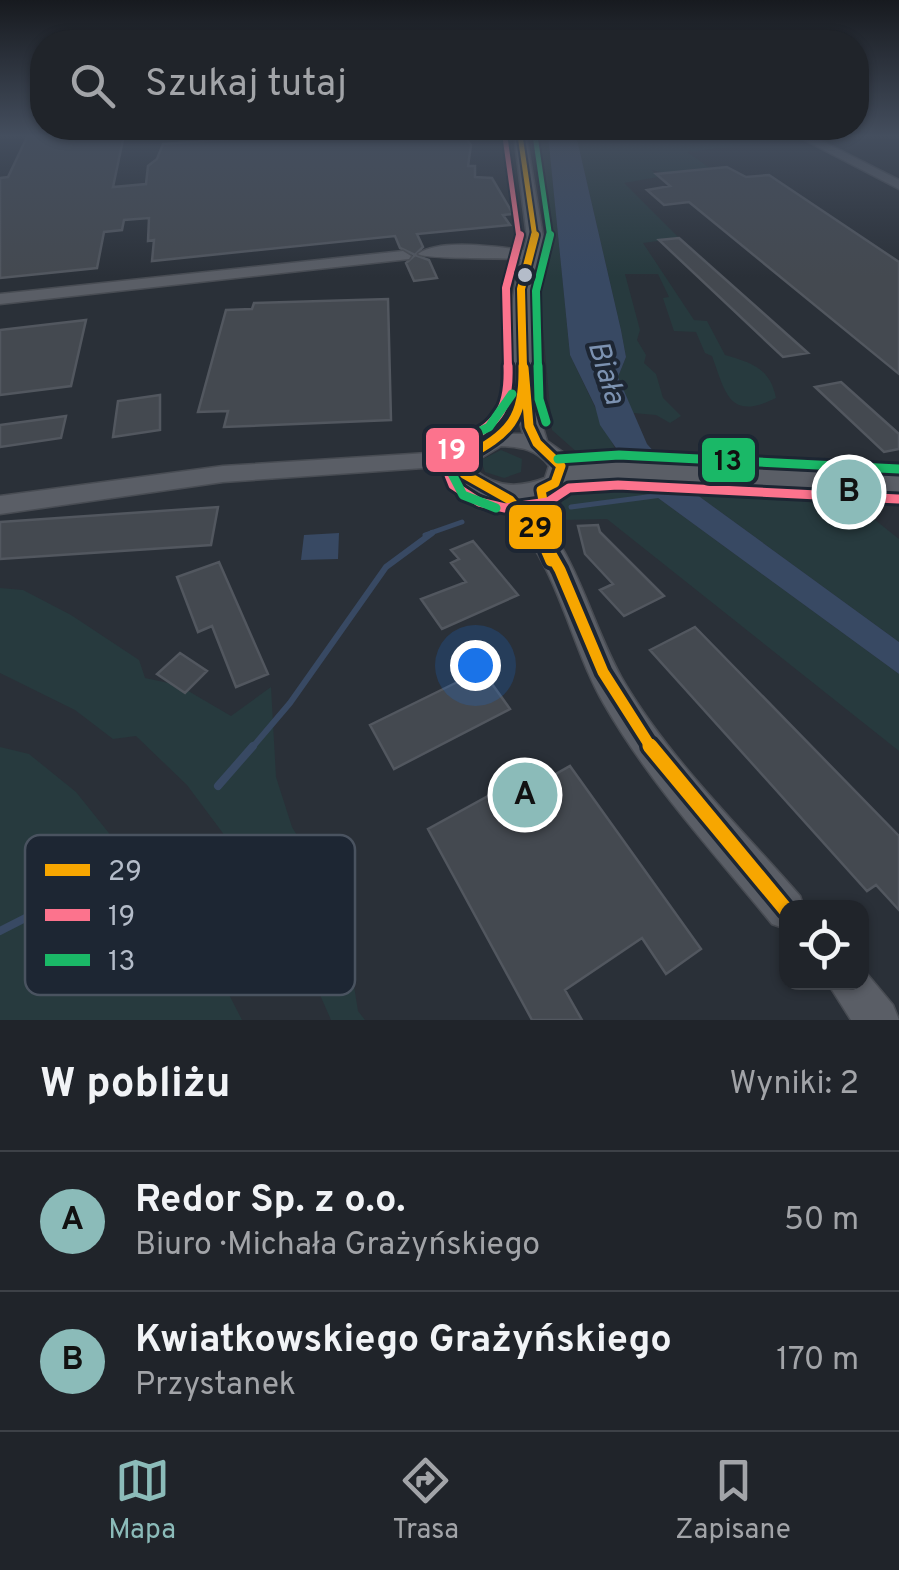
<!DOCTYPE html>
<html lang="pl">
<meta charset="utf-8">
<style>
body{margin:0;font-family:Overpass,sans-serif;background:#2d3036;color:#f1f3f6}
.controls{position:absolute;right:30px;bottom:30px;display:grid;overflow:hidden;border-radius:20px;box-shadow:0 2px 8px #0004}
.controls button{width:90px;height:90px;display:grid;place-items:center;padding:0;border:0;border-bottom:2px solid #3d4147;background:#20242a;color:#f1f3f6;font:50px sans-serif}
.you{position:absolute;left:475px;top:665px;width:35px;height:35px;margin:-25px;border:8px solid #fff;border-radius:50%;background:#1a73e8;box-shadow:0 0 0 15px #1a73e833}
.badge{display:grid;place-items:center;width:65px;height:65px;border-radius:50%;background:#8bbbb9;color:#111;font-size:32px;font-weight:700}
.pin{position:absolute;translate:-50% -50%;border:5px solid #fff;box-shadow:0 2px 10px #0006}
.list{margin:0;padding:0;list-style:none}
h2{display:flex;justify-content:space-between;align-items:center;height:130px;margin:0;padding:0 40px;font-size:42px}
h2 small{font-size:32px;font-weight:400;color:#a2a4a8}
.list li{display:grid;grid-template-columns:65px 1fr auto;gap:30px;align-items:center;box-sizing:border-box;height:140px;padding:0 40px;border-top:2px solid #3d4147}
.list b{display:block;font-size:38px;white-space:nowrap}
.list p{margin:0;font-size:32px;white-space:nowrap;color:#a2a4a8}
.list em{font-size:32px;font-style:normal;color:#a2a4a8}
.icon{flex:none;width:55px;height:55px;fill:none;stroke:currentColor;stroke-width:2;stroke-linecap:round;stroke-linejoin:round}
.map{position:relative;flex:none;width:899px;height:1020px;overflow:hidden}
.search{position:absolute;background:#20242a;box-shadow:0 2px 8px #0004;left:30px;right:30px;top:30px;height:110px;display:flex;align-items:center;gap:25px;box-sizing:border-box;padding:0 35px;border-radius:40px;color:#a2a4a8;font-size:38px}
.sheet{height:410px;background:#20242a}
nav{display:flex;justify-content:space-around;align-items:center;box-sizing:border-box;height:140px;border-top:2px solid #3d4147;background:#20242a;font-size:28px;color:#a2a4a8}
nav a{display:grid;justify-items:center;gap:5px}
nav .on{color:#8bbbb9}
.map>svg:first-child{display:block}
.green{fill:#273a3e}
.water{fill:#384963}
.lines{fill:none;stroke-linecap:round;stroke-linejoin:round}
.stream-far2{stroke:#384963;stroke-width:5}
.stream-far1{stroke:#384963;stroke-width:6}
.stream{stroke:#384963;stroke-width:8}
.building{fill:#444950;stroke:#52575f;stroke-width:2.5}
.minor-casing{stroke:#484c53;stroke-width:3}
.minor{fill:#5a5e66;fill-rule:evenodd}
.bus-1-far4-casing{stroke:#1d2633;stroke-width:9}
.bus-1-far3-casing{stroke:#1d2633;stroke-width:12}
.bus-1-far2-casing{stroke:#1d2633;stroke-width:15}
.bus-1-far1-casing{stroke:#1d2633;stroke-width:19}
.bus-1-casing{stroke:#1d2633;stroke-width:22}
.bus-2-far2-casing{stroke:#1d2633;stroke-width:9}
.bus-2-far1-casing{stroke:#1d2633;stroke-width:12}
.bus-2-casing{stroke:#1d2633;stroke-width:15}
.bus-3-far2-casing{stroke:#1d2633;stroke-width:9}
.bus-3-far1-casing{stroke:#1d2633;stroke-width:12}
.bus-3-casing{stroke:#1d2633;stroke-width:15}
.bus-1-far4{stroke:#f7a600;stroke-width:5}
.bus-1-far3{stroke:#f7a600;stroke-width:8}
.bus-1-far2{stroke:#f7a600;stroke-width:9}
.bus-1-far1{stroke:#f7a600;stroke-width:11}
.bus-1{stroke:#f7a600;stroke-width:15}
.bus-2-far2{stroke:#fc738d;stroke-width:5}
.bus-2-far1{stroke:#fc738d;stroke-width:8}
.bus-2{stroke:#fc738d;stroke-width:9}
.bus-3-far2{stroke:#1ab867;stroke-width:5}
.bus-3-far1{stroke:#1ab867;stroke-width:8}
.bus-3{stroke:#1ab867;stroke-width:9}
.bus-dot{fill:#b4bcc9;stroke:#1d2633;stroke-width:4}
.labels{text-anchor:middle;dominant-baseline:central;stroke-width:8;stroke-linejoin:round;paint-order:stroke}
.water-label{font-size:30px;font-style:italic;fill:#7c92b1;stroke:#1d2633}
.key{fill:#1d2633;stroke:#4a5360;stroke-width:2.5}
.key-label{font-size:28px;fill:#b4bcc9}
.line-badge{stroke:#1d2633;stroke-width:4}
.badge-label{font-size:28px;text-anchor:middle;font-weight:bold;fill:#fff}
.pale-badge-label{font-size:28px;text-anchor:middle;font-weight:bold;fill:#111}
</style>
<div class="map">
<svg width="899" height="1020" viewBox="0 0 899 1020">
<rect width="100%" height="100%" fill="#2a3038"/>
<path class="green" d="M530,135H548L570,355L620,459L579,454L552,430L538,272L548,236Z
M576,135H674L681,139L751,135L768,142L687,152L711,169L666,173L652,170L658,177L624,183L679,238L643,243L694,320L707,321L725,355C752,363 770,368 776,398C729,421 726,394 712,356L705,353L696,332L674,331L663,298L669,297L658,274H625L640,330L637,340L646,355L644,363L656,374L663,398L681,416L670,423L656,415L633,413L618,377L626,357L621,330Z
M501,450L522,459L521,472L504,478L485,472L481,460Z
M596,481L634,483L643,487L899,674V751L607,519L564,520C557,487 565,484 596,481Z
M685,486L795,492L860,501L865,512L899,539V642Z
M0,588L23,590L71,615L139,660L145,678L178,685L231,716L271,687L276,777L292,827L342,911L358,1011L365,1020H331L287,919L187,785L136,736L113,739L75,710L0,673Z
M0,747L29,754L76,792L213,963L242,1020H0Z"/>
<path class="water" d="M548,135H576L621,330L626,357L618,377L647,444L685,486L899,642V674L643,487L600,425L595,406L570,355Z
M339,533L338,559L301,560L304,535Z"/>
<g class="lines">
<path class="stream-far2" d="M571,507L662,495
M425,535L462,522"/>
<path class="stream-far1" d="M251,749L290,703L386,567L432,533"/>
<path class="stream" d="M218,786L253,746
M0,931L47,907L142,846"/>
</g>
<path class="building" d="M28,135H124L113,187L146,184L148,166L157,159L163,144L286,135L464,136L471,145L468,166H475V177L492,178L513,214L503,215L510,225L417,234L423,247L415,255L400,248L395,236L152,261L154,240L148,241L149,218L124,220L122,230L104,232L97,268L0,278V178L8,177Z
M727,167L746,177L769,175L899,262V374L689,202L664,205L647,190L670,186L656,174Z
M679,238L808,353L783,357L659,240Z
M415,255L429,260L437,278L414,281L406,263Z
M388,299L391,420L224,427L228,411L198,412L226,310L252,309L254,303Z
M86,320L71,386L0,395V330Z
M841,382L899,434V449L884,452L815,387Z
M160,395V430L113,437L118,401Z
M66,416L61,438L0,447V425Z
M218,507L211,545L0,559V522Z
M598,525L600,532L664,596L624,616L600,590L613,584L585,554L578,526Z
M473,541L518,595L442,629L421,599L466,582L451,563L459,559L451,550Z
M219,562L268,674L236,687L212,626L198,632L177,577Z
M695,627L899,836V910L876,885L867,891L650,650Z
M180,653L207,671L185,693L157,674Z
M482,670L510,709L394,769L370,725Z
M570,766L701,949L666,974L642,938L565,990L582,1020H532L428,829L537,769L545,780Z"/>
<g class="lines">
<defs>
<path id="minor" d="M514,135H526L543,237L530,289L535,402L547,441L564,453L572,465L618,462L899,476V492L618,478L568,481L564,489L525,501C577,547 590,624 624,682C671,761 740,827 800,896L804,908H786V929L772,924C714,853 650,784 604,704C570,645 559,569 512,518C496,500 474,495 456,480L452,466L223,482L0,514V496L223,466L459,451L491,434H523C507,381 506,312 521,259C503,258 425,259 418,254C440,238 496,247 524,250L527,237ZM501,446C521,447 537,449 549,466L545,478C520,488 497,488 476,471V461Z
M795,135H810L899,180V189Z
M403,251L411,256L409,259L0,304V294Z
M862,968L893,1005L899,1020H851L827,982H862Z"/>
</defs>
<use href="#minor" class="minor-casing"/>
<use href="#minor" class="minor"/>
<defs>
<path id="bus-1-far4" d="M520,135L535,238"/>
<path id="bus-1-far3" d="M523,368L521,289L535,235"/>
<path id="bus-1-far2" d="M523,366C524,420 510,433 464,458V474L510,500L540,535
M524,368L529,426L537,443L561,466L555,483L541,490L544,506L540,535"/>
<path id="bus-1-far1" d="M539,533L560,570L603,672L652,749
M539,533L551,561"/>
<path id="bus-1" d="M650,746L786,910"/>
<path id="bus-2-far2" d="M505,137L519,238"/>
<path id="bus-2-far1" d="M508,368L506,288L520,235"/>
<path id="bus-2" d="M508,366C510,418 493,424 452,450L449,475L453,485L479,502L505,508L548,502L569,488L618,485L898,499"/>
<path id="bus-3-far2" d="M535,135L550,238"/>
<path id="bus-3-far1" d="M538,368L536,291L550,235"/>
<path id="bus-3" d="M538,366L539,399L546,422
M558,459L619,455L899,469
M496,508L463,495L447,464L460,441L489,427L512,394"/>
</defs>
<use href="#bus-1-far4" class="bus-1-far4-casing"/>
<use href="#bus-1-far3" class="bus-1-far3-casing"/>
<use href="#bus-1-far2" class="bus-1-far2-casing"/>
<use href="#bus-1-far1" class="bus-1-far1-casing"/>
<use href="#bus-1" class="bus-1-casing"/>
<use href="#bus-2-far2" class="bus-2-far2-casing"/>
<use href="#bus-2-far1" class="bus-2-far1-casing"/>
<use href="#bus-2" class="bus-2-casing"/>
<use href="#bus-3-far2" class="bus-3-far2-casing"/>
<use href="#bus-3-far1" class="bus-3-far1-casing"/>
<use href="#bus-3" class="bus-3-casing"/>
<use href="#bus-1-far4" class="bus-1-far4"/>
<use href="#bus-1-far3" class="bus-1-far3"/>
<use href="#bus-1-far2" class="bus-1-far2"/>
<use href="#bus-1-far1" class="bus-1-far1"/>
<use href="#bus-1" class="bus-1"/>
<use href="#bus-2-far2" class="bus-2-far2"/>
<use href="#bus-2-far1" class="bus-2-far1"/>
<use href="#bus-2" class="bus-2"/>
<use href="#bus-3-far2" class="bus-3-far2"/>
<use href="#bus-3-far1" class="bus-3-far1"/>
<use href="#bus-3" class="bus-3"/>
</g>
<linearGradient id="sky" x2="0" y2="1"><stop stop-color="#171a1f"/><stop offset="0.49" stop-color="#444e5e"/><stop offset="1" stop-color="#444e5e" stop-opacity="0"/></linearGradient>
<rect width="899" height="277" fill="url(#sky)"/>
<circle class="bus-dot" cx="525" cy="275" r="9"/>
<g class="labels">
<g class="water-label">
<text transform="translate(605 373) rotate(73)">Biała</text>
</g>
</g>
<rect x="25" y="835" width="330" height="160" rx="15" class="key"/>
<rect x="45" y="864" width="45" height="12" fill="#f7a600"/>
<rect x="45" y="909" width="45" height="12" fill="#fc738d"/>
<rect x="45" y="954" width="45" height="12" fill="#1ab867"/>
<g class="key-label">
<text x="108" y="880">29</text>
<text x="108" y="925">19</text>
<text x="108" y="970">13</text>
</g>
<g class="line-badge">
<rect x="424" y="426" width="57" height="48" rx="10" fill="#fc738d"/>
<rect x="700" y="436" width="57" height="48" rx="10" fill="#1ab867"/>
<rect x="507" y="503" width="57" height="48" rx="10" fill="#f7a600"/>
</g>
<g class="badge-label">
<text x="452" y="459">19</text>
</g>
<g class="pale-badge-label">
<text x="728" y="470">13</text>
<text x="535" y="537">29</text>
</g>
</svg>
<div class="controls">
<button><svg class="icon" aria-label="locate" viewBox="0 0 24 24"><circle cx="12" cy="12" r="6"/><path d="M12 2v4M12 18v4M2 12h4M18 12h4"/></svg></button>
</div>
<div class="you"></div>
<div class="pin badge" style="left:525px;top:795px">A</div>
<div class="pin badge" style="left:849px;top:492px">B</div>
<div class="search"><svg class="icon" aria-label="search" viewBox="0 0 24 24"><circle cx="10" cy="10" r="6"/><path d="M15 15l6 6"/></svg>Szukaj tutaj</div>
</div>
<section class="sheet">
<h2>W pobliżu<small>Wyniki: 2</small></h2>
<ul class="list">
<li><span class="badge">A</span><div><b>Redor Sp. z o.o.</b><p>Biuro · Michała Grażyńskiego</p></div><em>50 m</em></li>
<li><span class="badge">B</span><div><b>Kwiatkowskiego Grażyńskiego</b><p>Przystanek</p></div><em>170 m</em></li>
</ul>
</section>
<nav>
<a class="on"><svg class="icon" aria-label="map" viewBox="0 0 24 24"><path d="M3 6l6-2 6 2 6-2v14l-6 2-6-2-6 2zM9 4v14M15 6v14"/></svg>Mapa</a>
<a><svg class="icon" aria-label="directions" viewBox="0 0 24 24"><path d="M12 3l9 9-9 9-9-9zM9 14v-3h6M13 9l2 2-2 2"/></svg>Trasa</a>
<a><svg class="icon" aria-label="saved" viewBox="0 0 24 24"><path d="M7 4h10v16l-5-4-5 4z"/></svg>Zapisane</a>
</nav>
